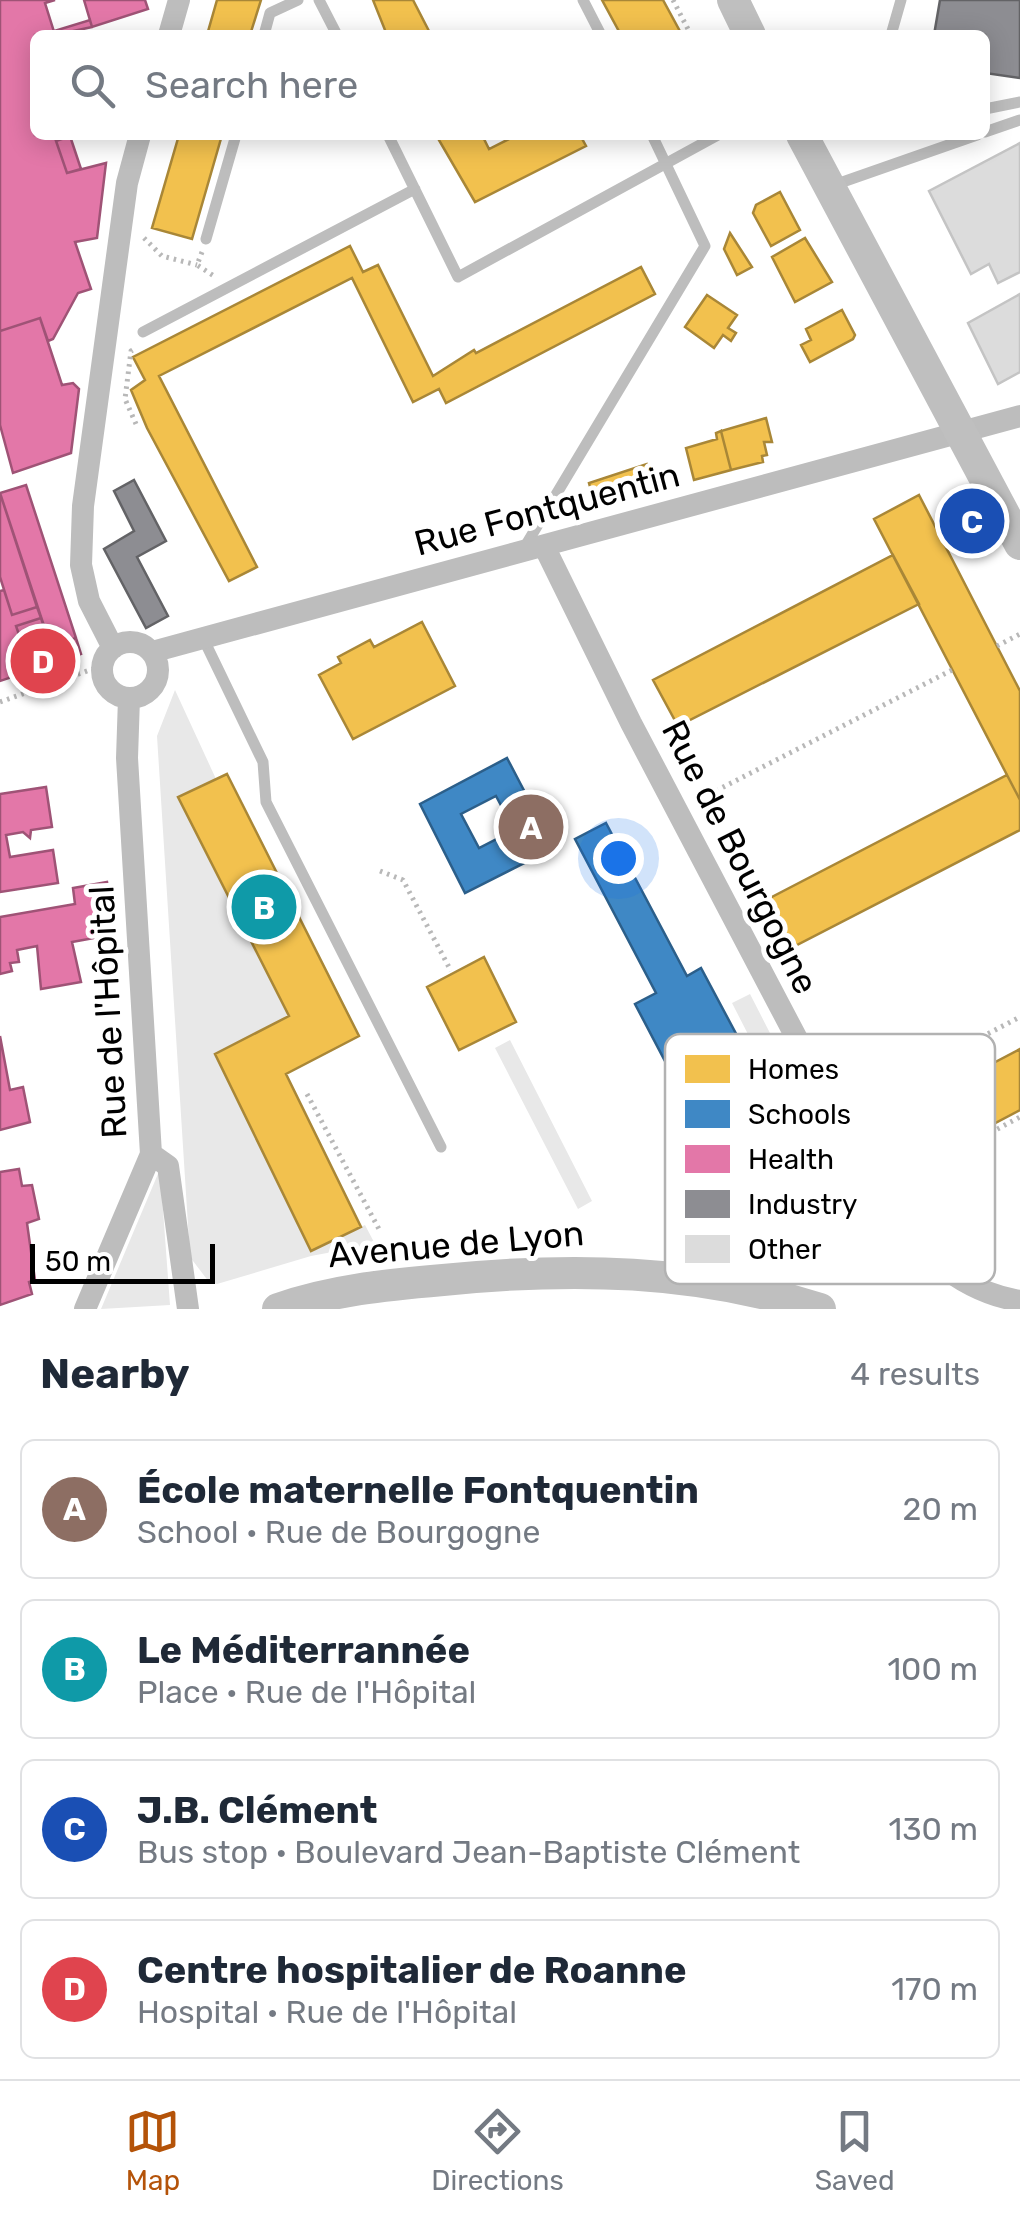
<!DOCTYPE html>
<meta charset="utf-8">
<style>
body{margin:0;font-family:Rubik,sans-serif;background:#f6f6f7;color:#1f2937}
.scale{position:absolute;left:30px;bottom:25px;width:185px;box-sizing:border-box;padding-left:10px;border:5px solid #000;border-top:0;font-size:28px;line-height:35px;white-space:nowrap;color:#000;-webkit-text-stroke:8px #fff;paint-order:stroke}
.you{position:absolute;left:618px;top:858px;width:35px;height:35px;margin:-25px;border:8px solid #fff;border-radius:50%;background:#1a73e8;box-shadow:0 0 0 15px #1a73e833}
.badge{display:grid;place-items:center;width:65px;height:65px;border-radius:50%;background:#b45309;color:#fff;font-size:32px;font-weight:700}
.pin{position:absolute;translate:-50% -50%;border:5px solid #fff;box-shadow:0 2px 10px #0006}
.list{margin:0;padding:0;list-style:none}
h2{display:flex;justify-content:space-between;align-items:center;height:130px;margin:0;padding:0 40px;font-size:42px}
h2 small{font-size:32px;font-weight:400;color:#747a83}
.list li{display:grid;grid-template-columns:65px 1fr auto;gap:30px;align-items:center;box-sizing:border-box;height:140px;margin:0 20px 20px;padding:0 20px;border:2px solid #e0e1e3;border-radius:15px}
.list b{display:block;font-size:38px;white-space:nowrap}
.list p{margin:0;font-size:32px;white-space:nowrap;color:#747a83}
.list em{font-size:32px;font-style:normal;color:#747a83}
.icon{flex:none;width:55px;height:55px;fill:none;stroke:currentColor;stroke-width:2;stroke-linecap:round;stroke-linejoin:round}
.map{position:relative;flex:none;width:1020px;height:1309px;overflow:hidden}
.search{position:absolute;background:#fff;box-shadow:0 5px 25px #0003;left:30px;right:30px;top:30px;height:110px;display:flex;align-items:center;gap:25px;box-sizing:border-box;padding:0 35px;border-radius:15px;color:#747a83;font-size:38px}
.sheet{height:770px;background:#fff}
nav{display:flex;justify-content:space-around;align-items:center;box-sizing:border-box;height:140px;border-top:2px solid #e0e1e3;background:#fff;font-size:28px;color:#747a83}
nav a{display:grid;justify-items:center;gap:5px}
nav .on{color:#b45309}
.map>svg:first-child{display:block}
.green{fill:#e8e8e8}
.homes{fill:#f2c14e;stroke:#a98737;stroke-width:2.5}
.schools{fill:#3f88c5;stroke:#2c5f8a;stroke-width:2.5;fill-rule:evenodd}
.health{fill:#e377a8;stroke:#9f5376;stroke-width:2.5}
.industry{fill:#8d8d92;stroke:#636366;stroke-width:2.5}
.building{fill:#dcdcdc;stroke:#c4c4c4;stroke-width:2.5}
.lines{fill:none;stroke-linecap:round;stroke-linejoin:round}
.path{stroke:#b8b8b8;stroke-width:5;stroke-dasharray:2.5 5;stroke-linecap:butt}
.lane{stroke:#bdbdbd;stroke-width:11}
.street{stroke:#bdbdbd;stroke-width:22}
.secondary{stroke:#bfbfbf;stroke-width:32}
.labels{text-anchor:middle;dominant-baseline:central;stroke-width:10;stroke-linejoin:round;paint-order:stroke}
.street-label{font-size:35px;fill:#000;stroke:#fff}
.key{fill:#fff;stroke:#b2b2b2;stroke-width:2.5}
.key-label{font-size:28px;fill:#000}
</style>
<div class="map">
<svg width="1020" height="1309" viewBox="0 0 1020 1309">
<rect width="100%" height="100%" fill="#fff"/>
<path class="green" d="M175,690L216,779L178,798L289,1016L216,1054L312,1250L365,1225L375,1244L311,1256L217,1284L209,1282L190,1257L157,736Z
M750,994L791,1074L773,1083L732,1003Z
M510,1040L592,1201L578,1209L495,1048Z
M160,1169L170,1305L101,1309Z"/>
<path class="homes" d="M217,0H261L250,35H207Z
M373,0H413L431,35H387Z
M602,0H663L682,35H621Z
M179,135H222L192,239L152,228Z
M436,135H482L489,149L517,135H580L586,146L475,202Z
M780,192L800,230L771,246L753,213L756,205Z
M730,233L752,267L737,275L724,249Z
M805,238L832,282L795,302L772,257Z
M350,246L363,272L378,265L433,376L474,350L476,353L641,267L655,294L446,403L439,389L413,402L352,278L159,376L257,567L229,581L147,428L131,390L145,380L133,357Z
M707,295L737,315L728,328L736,333L731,341L723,335L714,348L685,327Z
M842,310L855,335L853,339L810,362L801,345L811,340L806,329Z
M766,418L772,442H764L767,455L762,456L763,462L731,470L721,431Z
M721,431L731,470L694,480L686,448L717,439L716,433Z
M647,464L655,476L650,478L653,490L595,505L589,483Z
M919,495L1020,691V800L874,519Z
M893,555L919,604L678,726L653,680Z
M422,622L455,686L353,739L319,675L341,663L338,657L370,640L374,647Z
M227,774L359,1036L286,1074L361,1227L311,1251L215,1054L289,1016L178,797Z
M1007,775L1020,800V830L793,947L768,899Z
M484,957L516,1022L459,1050L427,987Z
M1020,1049V1110L908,1169L883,1121Z"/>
<path class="schools" d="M507,758L554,848L465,893L420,804ZM496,796L514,830L479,848L461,814Z
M606,823L687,976L701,968L765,1088L751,1095L793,1177L762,1194L719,1112L697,1122L635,1004L656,993L575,839Z"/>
<path class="health" d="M0,0H55L45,3L55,35H35V135H54L67,173L106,163L97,238L75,242L91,289L78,293L53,339L48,341L40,318L0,331Z
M84,0H145L148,9L92,27Z
M90,20L92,27L55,35L54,31Z
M70,136L81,169L67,173L56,141Z
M40,318L62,385L73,383L79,389L71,453L13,473L0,425V331Z
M26,485L76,638L51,647L0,493Z
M0,493L37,607L12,615L0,577Z
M4,590L12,615L37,607L41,618L16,626L26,655L76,638L81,654L0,681V591Z
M41,618L51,647L26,655L16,626Z
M46,787L52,827L31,830L30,838L23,832L6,835L10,857L53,850L58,883L0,892V794Z
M107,882L116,934L72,942L81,982L41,989L37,946L17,950L19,962L10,963L12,971L0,974V917L75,904L73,888Z
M0,1036L10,1090L23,1087L30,1122L0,1130Z
M19,1169L22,1186L32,1185L39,1219L27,1223L35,1280L29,1282L32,1294L0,1305V1172Z"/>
<path class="industry" d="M940,0H1020V78L985,73V35H934Z
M134,480L166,541L137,557L168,616L146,628L104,549L134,531L114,491Z"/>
<path class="building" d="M1020,143V272L998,283L989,264L971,274L929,191Z
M1020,294V372L998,384L968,323Z"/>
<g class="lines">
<path class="path" d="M673,0L691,35
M144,238L162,256L197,265
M202,252L197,265L214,276
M136,424L125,399L131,351L136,348
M997,646L1020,634
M0,702L101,666
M696,801L952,670
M380,871L403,880L451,971
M307,1094L380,1231
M855,1103L1020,1017
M898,1182L1020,1117
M755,1260L857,1204"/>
<path class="lane" d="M319,0L337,35
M583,0L601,35
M264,35L270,13L298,0
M891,35L901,0
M985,109L1020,102
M985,132L1020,120
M388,135L458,277L718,135
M834,185L977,135
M206,239L236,135
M143,332L415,189
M524,548L705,246L652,135
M203,638L263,762L266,802L441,1147"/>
<path class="street" d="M169,35L179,0
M544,546L631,723L878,1193C910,1244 957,1291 1020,1301
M102 670a28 28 0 1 1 56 0a28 28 0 1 1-56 0Z
M113,648L89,601L81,565L83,506L127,183L140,135
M152,652L1020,416
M151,1154L168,1166L188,1309
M85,1309L151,1154L127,758L129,698"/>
<path class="secondary" d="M733,0L750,35
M802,135L1020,544
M278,1309C332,1290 386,1285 443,1280C572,1267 695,1269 820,1309"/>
</g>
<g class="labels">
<g class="street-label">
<text transform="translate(547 509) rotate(-15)">Rue Fontquentin</text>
<text transform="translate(740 857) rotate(63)">Rue de Bourgogne</text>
<text transform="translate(108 1012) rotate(-93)">Rue de l'Hôpital</text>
<text transform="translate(456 1244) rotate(-5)">Avenue de Lyon</text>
</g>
</g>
<rect x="665" y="1034" width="330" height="250" rx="15" class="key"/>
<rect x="685" y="1055" width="45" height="28" fill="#f2c14e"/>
<rect x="685" y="1100" width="45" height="28" fill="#3f88c5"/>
<rect x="685" y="1145" width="45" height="28" fill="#e377a8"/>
<rect x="685" y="1190" width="45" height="28" fill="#8d8d92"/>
<rect x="685" y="1235" width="45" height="28" fill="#dcdcdc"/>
<g class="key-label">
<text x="748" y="1079">Homes</text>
<text x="748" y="1124">Schools</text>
<text x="748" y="1169">Health</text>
<text x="748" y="1214">Industry</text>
<text x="748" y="1259">Other</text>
</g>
</svg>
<div class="scale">50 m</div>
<div class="you"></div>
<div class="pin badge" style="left:531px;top:827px;background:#8d6e63">A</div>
<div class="pin badge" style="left:264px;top:907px;background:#0f9aa8">B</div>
<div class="pin badge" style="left:972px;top:521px;background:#1a4fb4">C</div>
<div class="pin badge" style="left:43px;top:661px;background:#e0444e">D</div>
<div class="search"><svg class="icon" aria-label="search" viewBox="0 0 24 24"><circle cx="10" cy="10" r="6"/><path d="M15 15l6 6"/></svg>Search here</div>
</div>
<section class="sheet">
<h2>Nearby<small>4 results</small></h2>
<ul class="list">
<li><span class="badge" style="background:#8d6e63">A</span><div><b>École maternelle Fontquentin</b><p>School · Rue de Bourgogne</p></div><em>20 m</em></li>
<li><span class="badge" style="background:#0f9aa8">B</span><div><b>Le Méditerrannée</b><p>Place · Rue de l'Hôpital</p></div><em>100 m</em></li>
<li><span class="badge" style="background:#1a4fb4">C</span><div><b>J.B. Clément</b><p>Bus stop · Boulevard Jean-Baptiste Clément</p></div><em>130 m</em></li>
<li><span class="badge" style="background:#e0444e">D</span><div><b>Centre hospitalier de Roanne</b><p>Hospital · Rue de l'Hôpital</p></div><em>170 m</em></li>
</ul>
</section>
<nav>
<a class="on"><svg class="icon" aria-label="map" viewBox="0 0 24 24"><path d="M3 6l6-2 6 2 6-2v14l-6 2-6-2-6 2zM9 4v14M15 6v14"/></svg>Map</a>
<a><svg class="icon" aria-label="directions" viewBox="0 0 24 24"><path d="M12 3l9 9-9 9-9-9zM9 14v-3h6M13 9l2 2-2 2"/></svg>Directions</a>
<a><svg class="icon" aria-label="saved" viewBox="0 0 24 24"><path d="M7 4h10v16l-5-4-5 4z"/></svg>Saved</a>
</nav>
